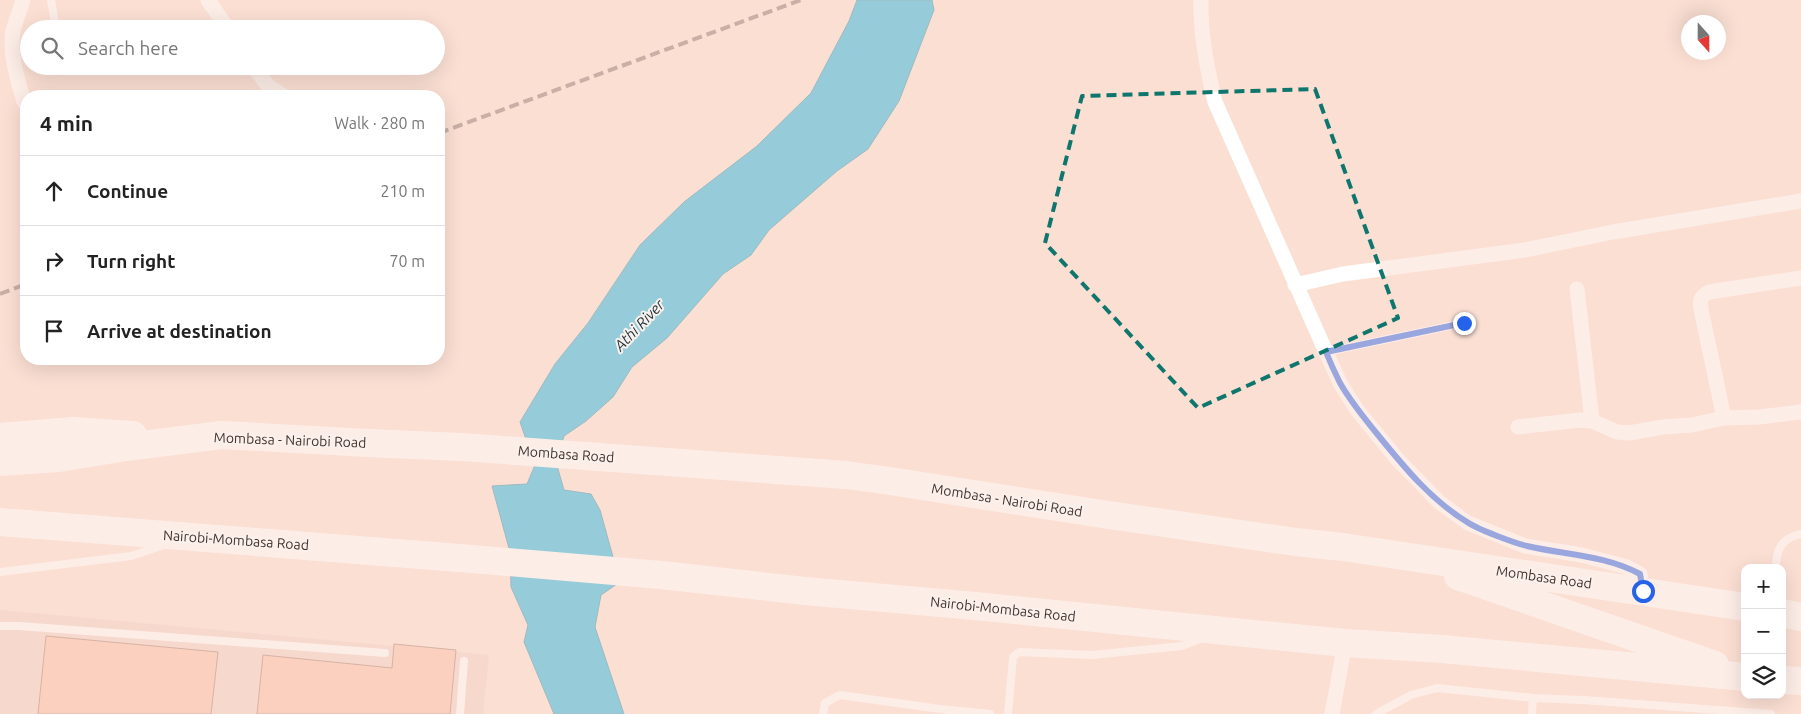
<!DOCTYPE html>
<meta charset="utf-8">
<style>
body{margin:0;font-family:Ubuntu,sans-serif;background:#f2f2f2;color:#222}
.controls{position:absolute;right:15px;bottom:15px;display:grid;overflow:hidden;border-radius:10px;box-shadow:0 5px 20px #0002}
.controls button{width:45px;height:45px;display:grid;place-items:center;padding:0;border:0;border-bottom:1px solid #e0e0e0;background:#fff;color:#222;font:25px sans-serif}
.compass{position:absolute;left:1681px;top:15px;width:45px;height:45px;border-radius:50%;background:#fff;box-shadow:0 5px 20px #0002;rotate:159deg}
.stop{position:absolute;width:15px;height:15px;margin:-11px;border:4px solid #2563eb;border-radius:50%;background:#fff}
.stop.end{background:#2563eb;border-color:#fff;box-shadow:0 1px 5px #0008}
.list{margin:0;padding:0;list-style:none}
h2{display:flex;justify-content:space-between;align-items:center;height:65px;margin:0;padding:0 20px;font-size:21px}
h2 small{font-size:16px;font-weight:400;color:#767676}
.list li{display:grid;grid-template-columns:32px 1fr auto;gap:15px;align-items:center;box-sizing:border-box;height:70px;padding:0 20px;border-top:1px solid #e0e0e0}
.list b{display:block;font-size:19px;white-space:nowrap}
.list em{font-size:16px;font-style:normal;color:#767676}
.icon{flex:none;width:28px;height:28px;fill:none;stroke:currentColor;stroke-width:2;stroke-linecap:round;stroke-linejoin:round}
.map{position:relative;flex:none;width:1801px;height:714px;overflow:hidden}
.search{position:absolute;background:#fff;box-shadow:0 5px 20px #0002;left:20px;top:20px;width:425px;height:55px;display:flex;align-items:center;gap:12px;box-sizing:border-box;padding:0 18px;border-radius:28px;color:#767676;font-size:19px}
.panel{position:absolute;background:#fff;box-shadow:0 5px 20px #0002;left:20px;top:90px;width:425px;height:275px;border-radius:20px}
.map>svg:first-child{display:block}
.built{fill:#f0d0c3}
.water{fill:#1cb6e1;stroke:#288faa}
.building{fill:#fcbfa6;stroke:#a87f6d}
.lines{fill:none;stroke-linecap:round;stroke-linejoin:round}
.lane{stroke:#fff;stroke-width:8}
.street{stroke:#fff;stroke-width:15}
.highway{stroke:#fff;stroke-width:28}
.rail{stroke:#8c766d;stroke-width:4;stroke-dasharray:10 5;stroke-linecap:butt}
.route{stroke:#2563eb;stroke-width:6}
.marked{fill:none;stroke:#0f766e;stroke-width:4;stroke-dasharray:10 6;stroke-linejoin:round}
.labels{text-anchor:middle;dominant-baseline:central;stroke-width:4;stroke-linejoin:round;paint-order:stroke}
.street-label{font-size:14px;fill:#45332b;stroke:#faf1ed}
.water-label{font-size:15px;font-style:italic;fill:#1a3039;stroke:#faf1ed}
</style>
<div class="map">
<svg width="1801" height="714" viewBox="0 0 1801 714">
<rect width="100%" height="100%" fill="#fbdfd3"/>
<path class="built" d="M0,610L489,655L483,714H0Z"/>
<path class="water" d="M857,0H932L934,10L899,101L868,149L837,171L769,230L751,255L723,274L667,338L632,367L613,397L586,421L564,436L556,462L564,490L591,494L600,510L620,582L601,595L595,627L624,714H554L524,642L528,625L511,587L510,552L492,486L527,484L535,465L520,422L555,364L588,323L640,245L684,202L757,146L811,93L849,21Z"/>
<path class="building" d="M46,636L218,652L211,714H38Z
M394,644L456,650L450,714H257L263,655L392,668Z"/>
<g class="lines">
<path class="lane" d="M51,0L56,29
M1326,352L1464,323
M1776,568C1776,549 1782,538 1801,534
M0,572L131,556L164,545
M0,626H19L385,653
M460,714L464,661
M823,714L825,703L840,695L940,709L990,714
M1008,714L1013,657L1019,652L1092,655L1182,646L1202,638
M1376,714L1411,695L1437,688L1533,698L1584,700L1771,714
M1532,714L1533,698"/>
<path class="street" d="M23,0C20,10 16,20 13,31C9,54 18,80 24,102
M208,0L228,29
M1201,0C1200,34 1207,69 1215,102L1326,352L1340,383L1357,410L1398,460L1439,502L1468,523L1525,546L1582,555L1627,567L1640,574L1643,591
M253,66L268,86L284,96
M1295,285L1343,274L1525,250L1613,232L1801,201
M1577,289L1592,421
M1724,418L1702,314C1700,302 1698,298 1709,292L1801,278
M1518,427L1580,420L1592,421L1617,432L1629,433L1663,427L1692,425L1724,418L1759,417L1801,412
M1332,714L1345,643"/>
<path class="highway" d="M0,437L72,431L133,435
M0,462L59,458L126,447L222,435L368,443L462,447L846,475L890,481L1102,514L1296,542L1343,547L1745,607
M0,522L472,559L661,575L805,591L975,606L1345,643L1442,649L1745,677
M1458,576L1715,665
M1782,613L1801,617
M1782,680L1801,681"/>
<path class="rail" d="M439,133L801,0
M0,294L26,284"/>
</g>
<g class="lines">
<path class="route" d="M1464,323L1326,352C1330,362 1335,373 1340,383C1351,402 1364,418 1378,435C1404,467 1431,500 1467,522C1477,529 1514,543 1527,546C1565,555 1605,555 1640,574L1643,591"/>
</g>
<path d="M0 0H1801V714H0ZM1315,89L1398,318L1198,408L1045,243L1082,96Z" fill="#fbdfd3" fill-opacity=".55" fill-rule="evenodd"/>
<path class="marked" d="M1315,89L1398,318L1198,408L1045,243L1082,96Z"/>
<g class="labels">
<g class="street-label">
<text transform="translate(290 440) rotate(2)">Mombasa - Nairobi Road</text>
<text transform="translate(566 454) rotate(4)">Mombasa Road</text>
<text transform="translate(1007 500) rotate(9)">Mombasa - Nairobi Road</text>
<text transform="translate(236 540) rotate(4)">Nairobi-Mombasa Road</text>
<text transform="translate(1544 577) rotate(8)">Mombasa Road</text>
<text transform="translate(1003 609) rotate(6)">Nairobi-Mombasa Road</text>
</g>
<g class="water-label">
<text transform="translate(639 325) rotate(-46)">Athi River</text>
</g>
</g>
</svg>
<div class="controls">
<button>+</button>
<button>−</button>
<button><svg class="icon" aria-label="layers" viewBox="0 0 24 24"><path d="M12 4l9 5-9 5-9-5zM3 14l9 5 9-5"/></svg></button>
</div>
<svg class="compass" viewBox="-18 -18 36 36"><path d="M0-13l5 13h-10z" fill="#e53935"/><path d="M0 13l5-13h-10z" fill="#767676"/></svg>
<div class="stop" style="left:1643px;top:591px"></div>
<div class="stop end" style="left:1464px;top:323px"></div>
<div class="search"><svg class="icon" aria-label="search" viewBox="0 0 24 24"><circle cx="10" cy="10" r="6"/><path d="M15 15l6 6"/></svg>Search here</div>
<section class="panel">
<h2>4 min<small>Walk · 280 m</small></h2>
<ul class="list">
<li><svg class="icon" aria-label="ahead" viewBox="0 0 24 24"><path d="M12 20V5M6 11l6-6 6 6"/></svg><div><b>Continue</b></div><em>210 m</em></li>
<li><svg class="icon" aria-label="right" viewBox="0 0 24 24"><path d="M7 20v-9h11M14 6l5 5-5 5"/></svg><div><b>Turn right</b></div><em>70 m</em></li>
<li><svg class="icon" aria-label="arrive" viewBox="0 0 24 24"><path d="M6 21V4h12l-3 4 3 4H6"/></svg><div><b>Arrive at destination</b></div></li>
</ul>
</section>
</div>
